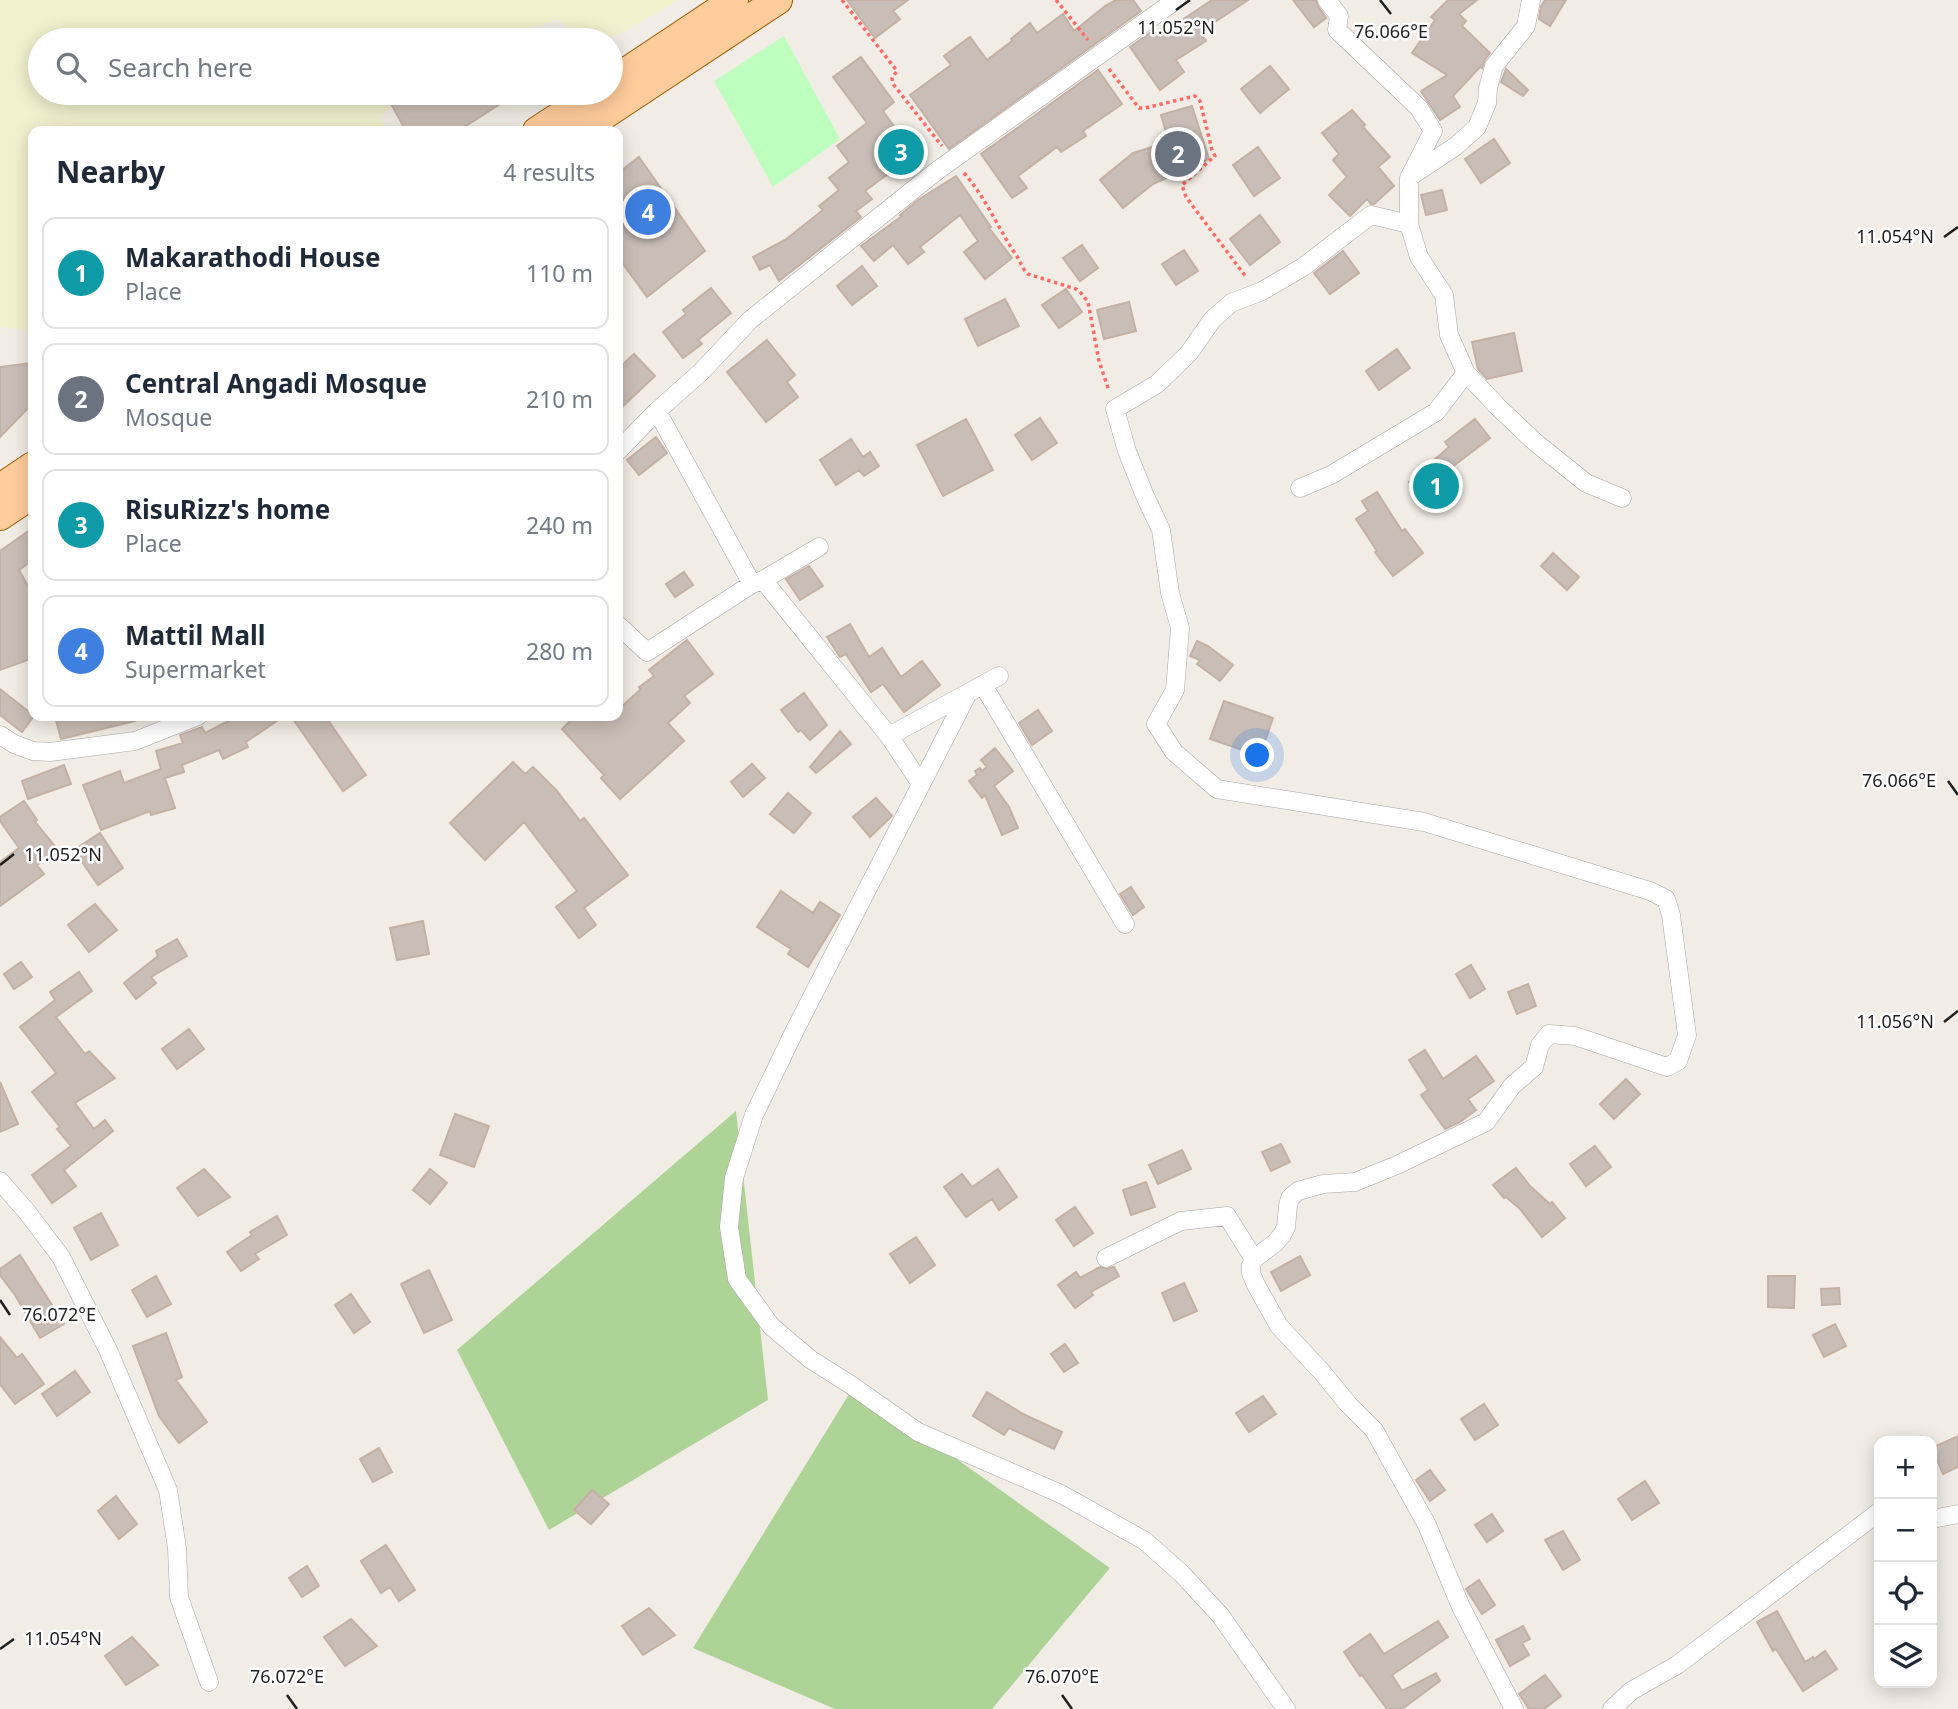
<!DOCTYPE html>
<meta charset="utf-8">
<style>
body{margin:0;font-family:"Noto Sans",sans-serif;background:#f6f6f7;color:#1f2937}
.controls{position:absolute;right:21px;bottom:21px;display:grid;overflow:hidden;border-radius:14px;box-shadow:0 4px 18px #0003}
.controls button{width:63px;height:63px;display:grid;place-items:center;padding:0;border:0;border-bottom:2px solid #e0e1e3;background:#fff;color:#1f2937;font:35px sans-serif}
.you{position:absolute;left:1258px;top:756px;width:24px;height:24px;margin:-18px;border:5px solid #fff;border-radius:50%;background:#1a73e8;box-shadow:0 0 0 10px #1a73e833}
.badge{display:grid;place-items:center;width:46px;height:46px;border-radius:50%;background:#b45309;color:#fff;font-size:23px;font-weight:700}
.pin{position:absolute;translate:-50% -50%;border:4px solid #fff;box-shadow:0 2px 7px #0006}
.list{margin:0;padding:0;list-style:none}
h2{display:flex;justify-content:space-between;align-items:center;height:91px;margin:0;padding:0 28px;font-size:30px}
h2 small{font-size:23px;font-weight:400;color:#747a83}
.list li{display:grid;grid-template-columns:46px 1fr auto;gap:21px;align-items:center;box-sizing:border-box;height:112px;margin:0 14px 14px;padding:0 14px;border:2px solid #e0e1e3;border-radius:14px}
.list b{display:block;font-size:26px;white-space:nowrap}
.list p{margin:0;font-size:23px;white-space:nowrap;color:#747a83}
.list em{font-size:23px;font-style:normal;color:#747a83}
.icon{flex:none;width:38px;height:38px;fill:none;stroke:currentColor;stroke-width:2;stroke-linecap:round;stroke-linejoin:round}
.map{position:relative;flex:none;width:1958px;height:1709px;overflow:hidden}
.search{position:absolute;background:#fff;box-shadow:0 4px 18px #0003;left:28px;top:28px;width:595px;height:77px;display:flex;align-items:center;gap:18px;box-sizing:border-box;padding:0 24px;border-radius:38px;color:#747a83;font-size:26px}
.panel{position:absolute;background:#fff;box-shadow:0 4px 18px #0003;left:28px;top:126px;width:595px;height:595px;border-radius:14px}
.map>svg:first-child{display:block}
.farmland{fill:#f1f1ce}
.forest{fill:#add496}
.park{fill:#beffbf}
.building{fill:#c9beb7;stroke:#c4b1a6;stroke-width:2}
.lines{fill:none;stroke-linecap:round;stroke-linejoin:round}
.street-casing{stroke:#a6a6a6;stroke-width:19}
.primary-casing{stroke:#9b5c00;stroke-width:30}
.path{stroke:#ff6c68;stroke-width:3.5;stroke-dasharray:3.5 3.5;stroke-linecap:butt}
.street{stroke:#fff;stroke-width:18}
.primary{stroke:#ffcd9c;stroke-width:28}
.ticks{fill:none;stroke:#1f1f1f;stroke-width:2.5}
.ticks-label{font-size:18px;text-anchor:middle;fill:#1f1f1f;stroke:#fff;stroke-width:5;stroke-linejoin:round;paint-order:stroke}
</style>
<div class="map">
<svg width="1958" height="1709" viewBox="0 0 1958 1709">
<rect width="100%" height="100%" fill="#f1ece5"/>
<path class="farmland" d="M0,0H679L608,40H580L559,19L509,35L500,40H40V93H415L380,116L387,131H33V332L0,326Z"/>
<path class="forest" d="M736,1111L768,1400L549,1530L457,1350Z
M854,1386L1110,1568L992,1709H835L693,1648Z"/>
<path class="park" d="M784,36L840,139L773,187L714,81Z"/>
<path class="building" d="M847,0H908L893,11L900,19L875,38Z
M1116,0H1133L1141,11L949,149L910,95L951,65L944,56L970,37L987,60L1012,41L1011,39L1030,23L1037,33L1063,14L1074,31L1105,6Z
M1212,0H1248L1200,32L1206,41L1176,60L1184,72L1160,90L1130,47L1154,30L1158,36Z
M1293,0H1316L1318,6L1326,18L1314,27Z
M1448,0H1477L1459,14L1466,21L1462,26L1490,53L1485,59L1482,68L1480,67L1453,96L1460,107L1440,120L1421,91L1447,75L1412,53L1435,20L1431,17Z
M1545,0H1566L1550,26L1539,19L1541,6Z
M861,57L894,102L883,111L919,161L904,172L900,165L865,191L872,199L856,211L861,217L779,281L770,265L760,270L753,257L785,240L823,210L819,206L839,190L829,178L849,162L837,146L867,123L833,77Z
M1270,66L1289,89L1260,113L1241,89Z
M1506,69L1528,90L1523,96L1501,82Z
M1098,70L1122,104L1083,131L1086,136L1061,152L1057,147L1018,176L1027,188L1012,198L981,154Z
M385,93H517L458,131H406Z
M1192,106L1209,159L1153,184L1123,208L1100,180L1133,153L1169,142L1161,115Z
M1352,110L1365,125L1363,127L1390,157L1378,167L1394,186L1374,204H1371L1367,199L1350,216L1329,195L1347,177L1333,160L1339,154L1322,133Z
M1494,139L1510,163L1481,183L1465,159Z
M1258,147L1280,178L1254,196L1233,165Z
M639,157L705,251L647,297L618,257V173Z
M956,176L991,227L989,228L1012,258L985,279L964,252L978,241L960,215L920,247L924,252L908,264L893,245L874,261L861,246L902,216L900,215L918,200Z
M1442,190L1447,210L1426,215L1421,195Z
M1260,215L1280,242L1250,265L1230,239Z
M1082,245L1098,268L1080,281L1063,258Z
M1184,250L1198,271L1176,285L1162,264Z
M1343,251L1359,273L1330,294L1314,273Z
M862,266L877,286L852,305L837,286Z
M711,288L731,313L698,340L702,344L683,358L663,332L686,314L683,310Z
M1066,289L1082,312L1059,328L1042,305Z
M1005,299L1019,326L978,346L965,319Z
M1129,302L1136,331L1104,339L1097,310Z
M1514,333L1522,371L1487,379L1478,369L1472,342Z
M767,340L795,375L787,382L798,397L766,422L727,372Z
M1397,349L1410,368L1379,390L1366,371Z
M634,354L655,376L618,411V369Z
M33,363V403L0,437V367Z
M1040,418L1057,443L1032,460L1015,435Z
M966,419L993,470L943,496L917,445Z
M1475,419L1490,438L1447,471L1462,490L1441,510L1409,482L1449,447L1445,442Z
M656,437L667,453L639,475L627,460Z
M851,439L863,457L870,452L879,466L864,476L859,470L836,485L820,460Z
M1377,492L1402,531L1405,529L1423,553L1393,576L1375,552L1377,551L1356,519L1368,511L1362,501Z
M33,528V560L19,570L33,595V658L0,670V551Z
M1553,553L1579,577L1567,590L1541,566Z
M809,566L823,586L800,600L786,579Z
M684,572L693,585L675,597L666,584Z
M850,624L869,657L882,648L901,677L922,661L940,685L904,712L883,684L871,692L846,654L840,657L827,637Z
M687,640L713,674L684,696L690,703L668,723L684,741L620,799L601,778L604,775L562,729L575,716H618V710L641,689L639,687L654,676L649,670Z
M1197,641L1208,646L1233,665L1220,681L1197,664L1200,660L1190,656Z
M0,689L34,716L22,732L0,715Z
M804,693L827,725L810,740L801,730L798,732L781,710Z
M1224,701L1273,718L1260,756L1210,739Z
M1038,710L1052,731L1032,745L1019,723Z
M55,716H134L135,721L61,739Z
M238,716H284L246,742L248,747L223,759L219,750L182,765L184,772L165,778L175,808L151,815L150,811L101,830L83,785L120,771L124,783L161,769L156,751L183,743L180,735L202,727L205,733Z
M291,716H325L366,775L343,791Z
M840,731L851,744L816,773L810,767Z
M995,748L1013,771L994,786L1009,807L1018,828L1002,835L985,795L982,798L969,781L977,775L975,771L980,768L982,771L987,767L981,760Z
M513,762L525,774L533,767L557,791L580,821L584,818L628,875L584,908L596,925L579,938L556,907L577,891L524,822L485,860L450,823Z
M752,764L765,778L743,797L731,782Z
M64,765L71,784L28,799L22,781Z
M788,793L811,813L794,833L770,814Z
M876,798L892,816L870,837L853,817Z
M24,801L37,820L35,822L58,850L37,865L44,874L0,906V862L19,848L0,821V817Z
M100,833L123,868L98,885L74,850Z
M1131,887L1144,907L1133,915L1120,894Z
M781,891L813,913L820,902L840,915L808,967L788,954L791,949L757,927Z
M95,904L117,930L89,952L68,925Z
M423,921L429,954L397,960L390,928Z
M177,939L187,956L151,977L156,983L136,999L124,983L158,956L156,951Z
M21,962L32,977L14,989L4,974Z
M1471,965L1485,989L1470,998L1456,974Z
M79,972L92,991L56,1017L85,1054L89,1051L115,1078L75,1103L94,1129L105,1120L113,1131L64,1170L76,1186L52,1203L32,1175L71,1146L57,1129L60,1127L32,1092L56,1073L20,1027L55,1000L50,992Z
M1528,984L1536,1006L1517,1014L1508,992Z
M189,1029L204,1049L177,1069L162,1049Z
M1425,1050L1443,1079L1476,1056L1494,1081L1468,1099L1476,1110L1460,1122L1445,1129L1421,1095L1428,1090L1409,1060Z
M1626,1079L1640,1094L1614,1119L1600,1104Z
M0,1082L18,1124L0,1132Z
M455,1114L489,1126L474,1167L440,1155Z
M1281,1144L1290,1162L1271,1171L1262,1152Z
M1595,1146L1611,1167L1586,1186L1570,1164Z
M1182,1150L1191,1169L1158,1184L1149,1165Z
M1516,1168L1530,1186L1550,1204L1552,1202L1565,1218L1542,1237L1520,1209L1506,1197L1504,1198L1493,1185Z
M204,1169L230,1197L198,1216L177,1188Z
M430,1169L447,1183L430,1204L413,1190Z
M998,1169L1017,1197L999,1210L992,1199L966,1217L944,1187L962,1174L972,1187Z
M1146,1182L1155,1207L1131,1215L1123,1190Z
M1075,1207L1093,1233L1074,1246L1056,1220Z
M101,1213L118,1245L91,1260L74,1228Z
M277,1216L287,1235L255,1254L259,1259L241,1271L227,1252L252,1235L250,1232Z
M916,1237L935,1265L910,1283L890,1254Z
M20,1255L64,1324L40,1338L15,1295L0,1275V1269Z
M1300,1256L1310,1275L1281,1291L1271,1272Z
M1100,1267L1106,1269L1114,1267L1119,1276L1091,1292L1093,1295L1075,1308L1058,1285L1076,1272L1080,1278Z
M429,1270L452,1320L424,1333L401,1284Z
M156,1276L171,1304L147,1317L132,1290Z
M1768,1276H1795L1794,1308L1768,1307Z
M1184,1283L1197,1311L1174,1321L1162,1293Z
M1839,1288L1840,1304L1822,1305L1821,1289Z
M351,1294L370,1322L354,1333L335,1305Z
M1835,1324L1846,1346L1824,1357L1813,1335Z
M166,1333L182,1377L176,1380L207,1422L179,1443L159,1416L133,1346Z
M0,1337L17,1358L22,1354L44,1384L15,1404L0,1384Z
M1065,1344L1078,1363L1064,1372L1051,1354Z
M75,1371L90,1392L57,1416L42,1394Z
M987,1392L1023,1414L1062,1432L1054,1449L1009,1428L1004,1435L973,1416Z
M1263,1396L1276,1414L1249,1432L1236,1413Z
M1484,1404L1498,1425L1475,1440L1461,1419Z
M1958,1436V1467L1943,1474L1932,1448Z
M379,1448L392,1472L373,1482L360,1459Z
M1430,1470L1445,1490L1430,1501L1416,1480Z
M1645,1481L1659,1503L1632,1520L1618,1499Z
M592,1490L609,1504L591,1524L574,1510Z
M116,1496L137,1524L119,1539L98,1511Z
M1492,1514L1503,1531L1487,1542L1475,1525Z
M1563,1531L1580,1560L1563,1570L1545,1540Z
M386,1545L415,1590L399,1601L390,1587L381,1593L361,1561Z
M307,1566L319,1586L302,1597L289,1578Z
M1479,1580L1495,1605L1482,1614L1466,1589Z
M649,1608L675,1635L643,1655L622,1626Z
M1777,1611L1805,1662L1813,1657L1814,1659L1825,1651L1837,1669L1803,1691L1776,1649L1773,1651L1757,1622Z
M351,1619L377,1646L345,1666L324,1637Z
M1438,1621L1448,1637L1392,1675L1402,1691L1436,1673L1440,1681L1402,1709H1387L1362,1675L1360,1676L1344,1652L1370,1634L1384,1654Z
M1523,1626L1530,1639L1522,1643L1529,1655L1510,1666L1496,1640Z
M132,1637L158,1665L126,1685L105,1656Z
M1545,1675L1561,1696L1544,1709H1529L1519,1694Z"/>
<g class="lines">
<defs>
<path id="street" d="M1327,0L1339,16L1337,30L1419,108L1433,131L1409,178V224L1419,257L1444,295L1449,335L1466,373L1498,407L1535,442L1586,483L1622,498
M1411,176L1456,146L1477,127L1487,103L1488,88L1494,66L1526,26L1531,0
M1409,224L1371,215L1303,267L1262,291L1231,303L1212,320L1189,353L1157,384L1115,409L1127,451L1145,496L1161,530L1170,593L1180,628L1175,690L1156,724L1174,752L1217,789L1424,822L1650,891L1666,899L1671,915L1687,1035L1678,1061L1667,1067L1575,1036L1549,1034L1540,1045L1534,1067L1512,1086L1486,1122L1397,1165L1355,1182L1323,1184L1298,1191L1290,1198L1288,1206L1286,1227L1282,1235L1275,1243L1254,1259L1251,1265V1273L1256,1285L1279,1326L1321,1371L1348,1404L1374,1430L1427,1525L1461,1607L1514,1709
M657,411L752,584
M618,451L657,411L701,372L750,320L938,170L1176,0
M1300,488L1331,475L1436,412L1466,373
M763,580L889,736L999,676
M618,625L647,652L752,584L763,580L819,547
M983,685L1125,924
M968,693L795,1030L754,1115L734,1178L729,1227L737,1279L771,1326L810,1359L851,1385L918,1432L1061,1494L1145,1541L1182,1574L1220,1615L1286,1709
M0,735L14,744L33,751L50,752L135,741L198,716
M889,736L921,784
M0,1181L27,1212L61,1257L108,1350L168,1490L177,1548L179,1597L209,1682
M1106,1258L1181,1221L1227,1216L1254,1259
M1932,1519L1958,1514
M1612,1709L1631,1691L1677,1665L1879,1512"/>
<path id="primary" d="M611,82L734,0
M537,131L595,93
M580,131L778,0
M0,488L33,466
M0,516L33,494"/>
</defs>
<use href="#street" class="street-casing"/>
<use href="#primary" class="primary-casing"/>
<path class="path" d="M842,0L897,71L892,78L893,84L942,146
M1056,0L1088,40
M1109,69L1139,108H1145L1195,96L1200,101L1212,150L1215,156L1182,185L1186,197L1246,277
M964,173C986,198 998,228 1016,255C1021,262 1022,269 1028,274L1076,289L1081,293L1088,302L1099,361L1109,391"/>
<use href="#street" class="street"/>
<use href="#primary" class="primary"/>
</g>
<path class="ticks" d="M1380,0L1391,14M1176,10L1190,0M1944,237L1958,227M1948,781L1958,795M0,865L14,854M1944,1022L1958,1011M0,1300L10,1315M0,1649L14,1639M287,1695L297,1709M1062,1695L1072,1709"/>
<g class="ticks-label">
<text x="1176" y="34">11.052°N</text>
<text x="1391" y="38">76.066°E</text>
<text x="1895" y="243">11.054°N</text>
<text x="1899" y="787">76.066°E</text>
<text x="63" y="861">11.052°N</text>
<text x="1895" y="1028">11.056°N</text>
<text x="59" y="1321">76.072°E</text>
<text x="63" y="1645">11.054°N</text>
<text x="287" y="1683">76.072°E</text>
<text x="1062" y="1683">76.070°E</text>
</g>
</svg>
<div class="controls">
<button>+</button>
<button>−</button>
<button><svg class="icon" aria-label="locate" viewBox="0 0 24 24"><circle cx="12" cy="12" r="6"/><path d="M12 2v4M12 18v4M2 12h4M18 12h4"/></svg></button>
<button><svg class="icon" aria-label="layers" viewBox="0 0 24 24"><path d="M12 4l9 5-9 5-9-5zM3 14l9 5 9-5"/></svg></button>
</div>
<div class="you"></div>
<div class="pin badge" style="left:1436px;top:486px;background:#0f9aa8">1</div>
<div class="pin badge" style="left:1178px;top:154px;background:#6b7280">2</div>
<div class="pin badge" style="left:901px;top:152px;background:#0f9aa8">3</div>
<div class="pin badge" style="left:648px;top:212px;background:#3f7fe0">4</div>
<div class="search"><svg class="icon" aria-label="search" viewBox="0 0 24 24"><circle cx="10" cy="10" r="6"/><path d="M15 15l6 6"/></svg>Search here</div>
<section class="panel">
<h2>Nearby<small>4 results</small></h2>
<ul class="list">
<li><span class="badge" style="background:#0f9aa8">1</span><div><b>Makarathodi House</b><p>Place</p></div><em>110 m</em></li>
<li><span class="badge" style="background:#6b7280">2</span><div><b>Central Angadi Mosque</b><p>Mosque</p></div><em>210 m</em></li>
<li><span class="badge" style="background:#0f9aa8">3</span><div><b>RisuRizz's home</b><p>Place</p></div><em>240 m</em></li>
<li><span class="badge" style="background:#3f7fe0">4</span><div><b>Mattil Mall</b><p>Supermarket</p></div><em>280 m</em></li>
</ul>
</section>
</div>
